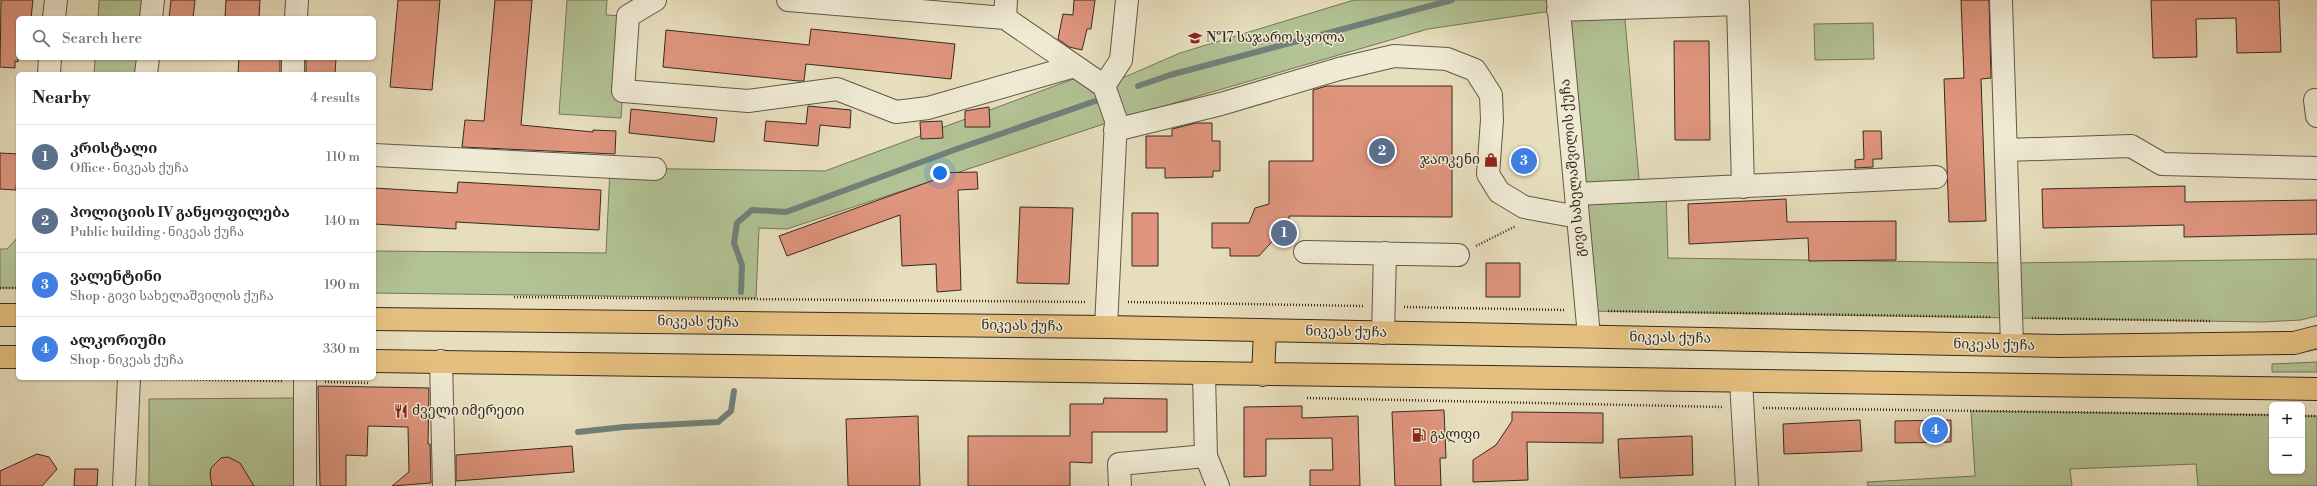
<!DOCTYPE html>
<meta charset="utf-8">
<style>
body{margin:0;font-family:"Libre Bodoni","Noto Serif Georgian",serif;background:#f6f6f6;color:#202124}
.controls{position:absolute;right:12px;bottom:12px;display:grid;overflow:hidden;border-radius:6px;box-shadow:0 1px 3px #0004}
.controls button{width:36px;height:36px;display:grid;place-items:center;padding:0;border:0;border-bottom:1px solid #e0e0e0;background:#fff;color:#202124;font:20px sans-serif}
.you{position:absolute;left:940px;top:173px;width:14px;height:14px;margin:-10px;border:3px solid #fff;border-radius:50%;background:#1a73e8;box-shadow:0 0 0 6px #1a73e833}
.badge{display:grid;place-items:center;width:26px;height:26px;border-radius:50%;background:#8f2418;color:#fff;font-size:13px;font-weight:700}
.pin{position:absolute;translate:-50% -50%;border:2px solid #fff;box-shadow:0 1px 4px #0006}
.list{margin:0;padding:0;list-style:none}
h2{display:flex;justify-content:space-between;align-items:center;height:52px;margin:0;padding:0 16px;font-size:17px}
h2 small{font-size:13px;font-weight:400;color:#757577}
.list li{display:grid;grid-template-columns:26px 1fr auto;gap:12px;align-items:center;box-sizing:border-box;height:64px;padding:0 16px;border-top:1px solid #e0e0e0}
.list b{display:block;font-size:15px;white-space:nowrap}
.list p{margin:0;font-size:13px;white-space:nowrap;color:#757577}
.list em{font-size:13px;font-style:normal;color:#757577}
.icon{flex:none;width:22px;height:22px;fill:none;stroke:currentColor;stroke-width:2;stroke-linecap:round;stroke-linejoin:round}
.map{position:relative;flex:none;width:2317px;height:486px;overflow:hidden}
.search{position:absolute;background:#fff;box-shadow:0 1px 3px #0004;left:16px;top:16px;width:360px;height:44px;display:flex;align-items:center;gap:10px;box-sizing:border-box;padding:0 14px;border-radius:6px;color:#757577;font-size:15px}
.panel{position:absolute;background:#fff;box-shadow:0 1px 3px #0004;left:16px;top:72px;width:360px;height:308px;border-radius:6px}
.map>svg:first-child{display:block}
.green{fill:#b2c294;stroke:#74765a}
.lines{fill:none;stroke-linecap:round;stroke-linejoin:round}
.stream{stroke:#71817a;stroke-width:6}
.building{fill:#df957e;stroke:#372a20}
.minor-casing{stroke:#635747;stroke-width:24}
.major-casing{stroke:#372a20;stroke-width:24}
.path{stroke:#372a20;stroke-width:2.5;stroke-dasharray:1 2;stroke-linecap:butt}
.minor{stroke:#efead4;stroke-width:22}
.major{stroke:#e4bf7e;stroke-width:22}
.labels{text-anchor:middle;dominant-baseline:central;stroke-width:3;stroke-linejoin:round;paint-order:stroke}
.poi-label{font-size:14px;fill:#372a20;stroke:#efead4;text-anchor:start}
.street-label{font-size:14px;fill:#372a20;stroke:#efead4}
</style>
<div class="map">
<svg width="2317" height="486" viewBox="0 0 2317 486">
<rect width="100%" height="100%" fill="#e7debd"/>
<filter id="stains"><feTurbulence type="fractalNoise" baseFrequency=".005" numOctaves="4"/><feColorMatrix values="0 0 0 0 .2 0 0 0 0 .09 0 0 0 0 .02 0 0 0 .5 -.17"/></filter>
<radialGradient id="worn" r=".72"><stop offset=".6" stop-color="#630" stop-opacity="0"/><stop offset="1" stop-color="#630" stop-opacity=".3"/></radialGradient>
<path class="green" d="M99,0H153L151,18H98Z
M567,0H607L606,15L628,16L621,118L559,114Z
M1354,0H1651L1624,8L1640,191L1666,190L1668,258L2009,263L2317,259V316L2301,320L2262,322L1587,311L1558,10L1428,29L1116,120L787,229L759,228L756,298L374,293V251L606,253L610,168L825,171L1087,74L1104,86L1180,53Z
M1873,23L1874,59L1815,60L1814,24Z
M95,58H148L146,74H94Z
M18,237V288H0V249H7Z
M2317,362V372H2272V364Z
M297,398V486H149V399Z
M1971,411L2272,415V471H2302V416H2317V486H2198L2196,464L2070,469L2072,486H1868L1867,482L1975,476Z"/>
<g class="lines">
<path class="stream" d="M1138,86L1170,75L1452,0
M741,292L742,265L734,243L737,223L752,210L786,212L954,150L1104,98
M578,432L624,427L718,422L731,411L734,391"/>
</g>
<path class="building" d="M1,0H33L31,18H18V62L15,61V68L0,67Z
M171,0H195L193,18H169Z
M226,0H260L259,18H225Z
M398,0H440L432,90L390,87Z
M495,0H532L521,125L593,132V130L616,131L615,154L462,147L465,120L484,121Z
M1074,0H1095L1091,29H1087L1082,50L1069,47L1058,39L1063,14L1073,15Z
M1961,0H1989L1991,78L1981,79L1986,221L1949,222L1944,79L1964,78Z
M2151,0H2279L2281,52L2237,53L2236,18L2196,19L2197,57L2153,58Z
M811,29L955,44L951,79L806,64L804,81H799L663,67L666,30L809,45Z
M1674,41H1709L1710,140H1675Z
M239,58H280V74H238Z
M306,58H336L335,74H306Z
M1327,86H1452V217L1289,216V235H1278L1259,256H1230V248H1212V223H1249L1255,208L1269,204V161H1313V90Z
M808,106L851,110L850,128L820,125L818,146L764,141L766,121L806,124Z
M989,107L990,127H965V111Z
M631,109L717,118L714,142L629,133Z
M942,121L943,138L921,139L920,122Z
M1196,123H1212V141H1220V171H1213V177L1165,178V168H1146V136H1172V129Z
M1863,131H1881L1882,159H1873V167L1855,168V160L1864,159Z
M0,153L18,154L16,190L0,189Z
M977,172L978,189L958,190L961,290L937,292L936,264L902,266L900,215L787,256L779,236L934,180L933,173Z
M458,182L601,190L599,230L456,222V229L374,224V188L457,193Z
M2185,186V202L2317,200V234L2184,237V225L2043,228L2042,189Z
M1786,199L1787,222L1896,221V260L1809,261L1808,238L1689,244L1688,204Z
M1020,207L1073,208L1069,284L1017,283Z
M1132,213H1158V266H1132Z
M1486,263H1520V297H1486Z
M318,386L429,388L428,444H430L431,483L392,486L409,472L408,427L368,426L367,456L346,455V486H320Z
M1104,398L1167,399V432H1092V463L1070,462V486H968V436H1070V404H1103Z
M1302,406V418L1358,416L1360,486H1310V470H1333L1332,438L1266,439V476L1244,477V407Z
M1444,410L1446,458H1440L1441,486H1395L1392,412Z
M1512,412L1603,413V443L1527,442L1528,480L1473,482V460L1496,445L1512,421Z
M918,416L920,486H848L846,419Z
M1860,420L1862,451L1784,454L1783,424Z
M1951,420V442L1895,443V421Z
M1692,436L1693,475L1620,478L1618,439Z
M572,446L574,472L456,481V455Z
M37,454L49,457L57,469L42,486H0V471Z
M228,457L240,463L254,486H212L210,474L211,468L221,458Z
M75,469H98L97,486H74Z"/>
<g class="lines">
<defs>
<path id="minor" d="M655,0L628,16L623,91L748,101L837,89L896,112L928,108L1075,66
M788,0L1005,18
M1006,0L1005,18L1104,86L1116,120L1106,327
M1558,0L1589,336
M2001,0L2012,345
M1558,10L1738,4L1743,187
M54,18L56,0
M151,18L153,0
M296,18L297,0
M49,74L50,58
M146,74L148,58
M293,74V58
M1104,86L1121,60L1127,0
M2315,100L2317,116
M1115,130L1221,104L1339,69L1394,56L1447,59L1475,70L1491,95L1492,120L1488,174L1499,192L1524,207L1578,217
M2006,150L2131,146L2162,164L2317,168
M374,155L655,169
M1576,194L1936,177
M1305,252L1458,255
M1383,333L1385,253
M441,361L444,486
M1204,375L1206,456L1218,486
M1741,381L1747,486
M124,486L129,378
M305,486V378
M1120,486L1119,464L1206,456"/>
<path id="major" d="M0,315H18
M374,319L1106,327L2059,346L2294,343L2317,337
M0,357H18
M374,361L2317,389
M1263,375L1265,331"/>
</defs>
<use href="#minor" class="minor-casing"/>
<use href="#major" class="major-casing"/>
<path class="path" d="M1476,246L1516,226
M0,288H18
M514,297L1087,302
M1128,302L1363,306
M1404,307L1565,310
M1608,311L1991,317
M2032,318L2211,321
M90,378H108
M149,379L284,381
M325,382L368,383
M1307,398L1722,407
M1763,408L2272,415
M2302,416H2317"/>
<use href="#minor" class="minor"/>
<use href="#major" class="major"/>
</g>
<defs>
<symbol id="school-bare" viewBox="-9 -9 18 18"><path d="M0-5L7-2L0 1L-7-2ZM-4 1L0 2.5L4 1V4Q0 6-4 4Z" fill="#8f2418" stroke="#efead4" stroke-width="2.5" paint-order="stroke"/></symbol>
<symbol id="shop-bare" viewBox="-9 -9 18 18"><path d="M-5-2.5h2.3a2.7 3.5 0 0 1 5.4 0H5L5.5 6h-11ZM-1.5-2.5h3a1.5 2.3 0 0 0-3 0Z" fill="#8f2418" stroke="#efead4" stroke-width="2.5" paint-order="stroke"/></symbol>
<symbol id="restaurant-bare" viewBox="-9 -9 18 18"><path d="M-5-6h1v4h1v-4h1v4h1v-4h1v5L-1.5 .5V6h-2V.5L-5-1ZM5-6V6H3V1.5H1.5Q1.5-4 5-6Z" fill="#8f2418" stroke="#efead4" stroke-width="2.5" paint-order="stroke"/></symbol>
<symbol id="fuel-bare" viewBox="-9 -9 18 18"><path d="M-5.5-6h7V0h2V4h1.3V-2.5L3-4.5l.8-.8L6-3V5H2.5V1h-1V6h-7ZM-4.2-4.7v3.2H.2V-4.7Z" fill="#8f2418" stroke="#efead4" stroke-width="2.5" paint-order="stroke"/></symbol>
</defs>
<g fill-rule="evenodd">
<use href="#school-bare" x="1185" y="28" width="20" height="20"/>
<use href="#shop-bare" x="1481" y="150" width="20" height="20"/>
<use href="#restaurant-bare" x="391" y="401" width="20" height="20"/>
<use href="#fuel-bare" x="1409" y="425" width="20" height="20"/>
</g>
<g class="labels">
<g class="poi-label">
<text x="1206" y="38">№17 საჯარო სკოლა</text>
<text x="1480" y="160" text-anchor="end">ჯაოკენი</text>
<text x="412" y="411">ძველი იმერეთი</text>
<text x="1430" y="435">გალფი</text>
</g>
<g class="street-label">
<text transform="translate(1573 168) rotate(-95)">გივი სახელაშვილის ქუჩა</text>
<text transform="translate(698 322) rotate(1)">ნიკეას ქუჩა</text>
<text transform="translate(1022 326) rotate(1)">ნიკეას ქუჩა</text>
<text transform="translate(1346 332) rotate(1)">ნიკეას ქუჩა</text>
<text transform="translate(1670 338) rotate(1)">ნიკეას ქუჩა</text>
<text transform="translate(1994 345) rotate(1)">ნიკეას ქუჩა</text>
</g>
</g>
<rect width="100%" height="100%" filter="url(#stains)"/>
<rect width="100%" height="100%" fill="url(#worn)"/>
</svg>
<div class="controls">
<button>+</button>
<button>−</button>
</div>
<div class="you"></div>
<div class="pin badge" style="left:1284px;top:233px;background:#5c6f8a">1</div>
<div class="pin badge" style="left:1382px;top:151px;background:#5c6f8a">2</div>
<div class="pin badge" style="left:1524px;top:161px;background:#3f7fe0">3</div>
<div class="pin badge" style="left:1935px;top:430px;background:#3f7fe0">4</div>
<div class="search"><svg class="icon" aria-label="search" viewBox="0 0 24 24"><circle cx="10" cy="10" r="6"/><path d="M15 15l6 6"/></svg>Search here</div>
<section class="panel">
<h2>Nearby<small>4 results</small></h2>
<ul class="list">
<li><span class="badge" style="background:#5c6f8a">1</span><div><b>კრისტალი</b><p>Office · ნიკეას ქუჩა</p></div><em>110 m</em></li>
<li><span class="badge" style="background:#5c6f8a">2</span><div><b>პოლიციის IV განყოფილება</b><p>Public building · ნიკეას ქუჩა</p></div><em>140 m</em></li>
<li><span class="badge" style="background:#3f7fe0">3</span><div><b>ვალენტინი</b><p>Shop · გივი სახელაშვილის ქუჩა</p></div><em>190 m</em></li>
<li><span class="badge" style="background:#3f7fe0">4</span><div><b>ალკორიუმი</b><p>Shop · ნიკეას ქუჩა</p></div><em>330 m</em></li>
</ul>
</section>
</div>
